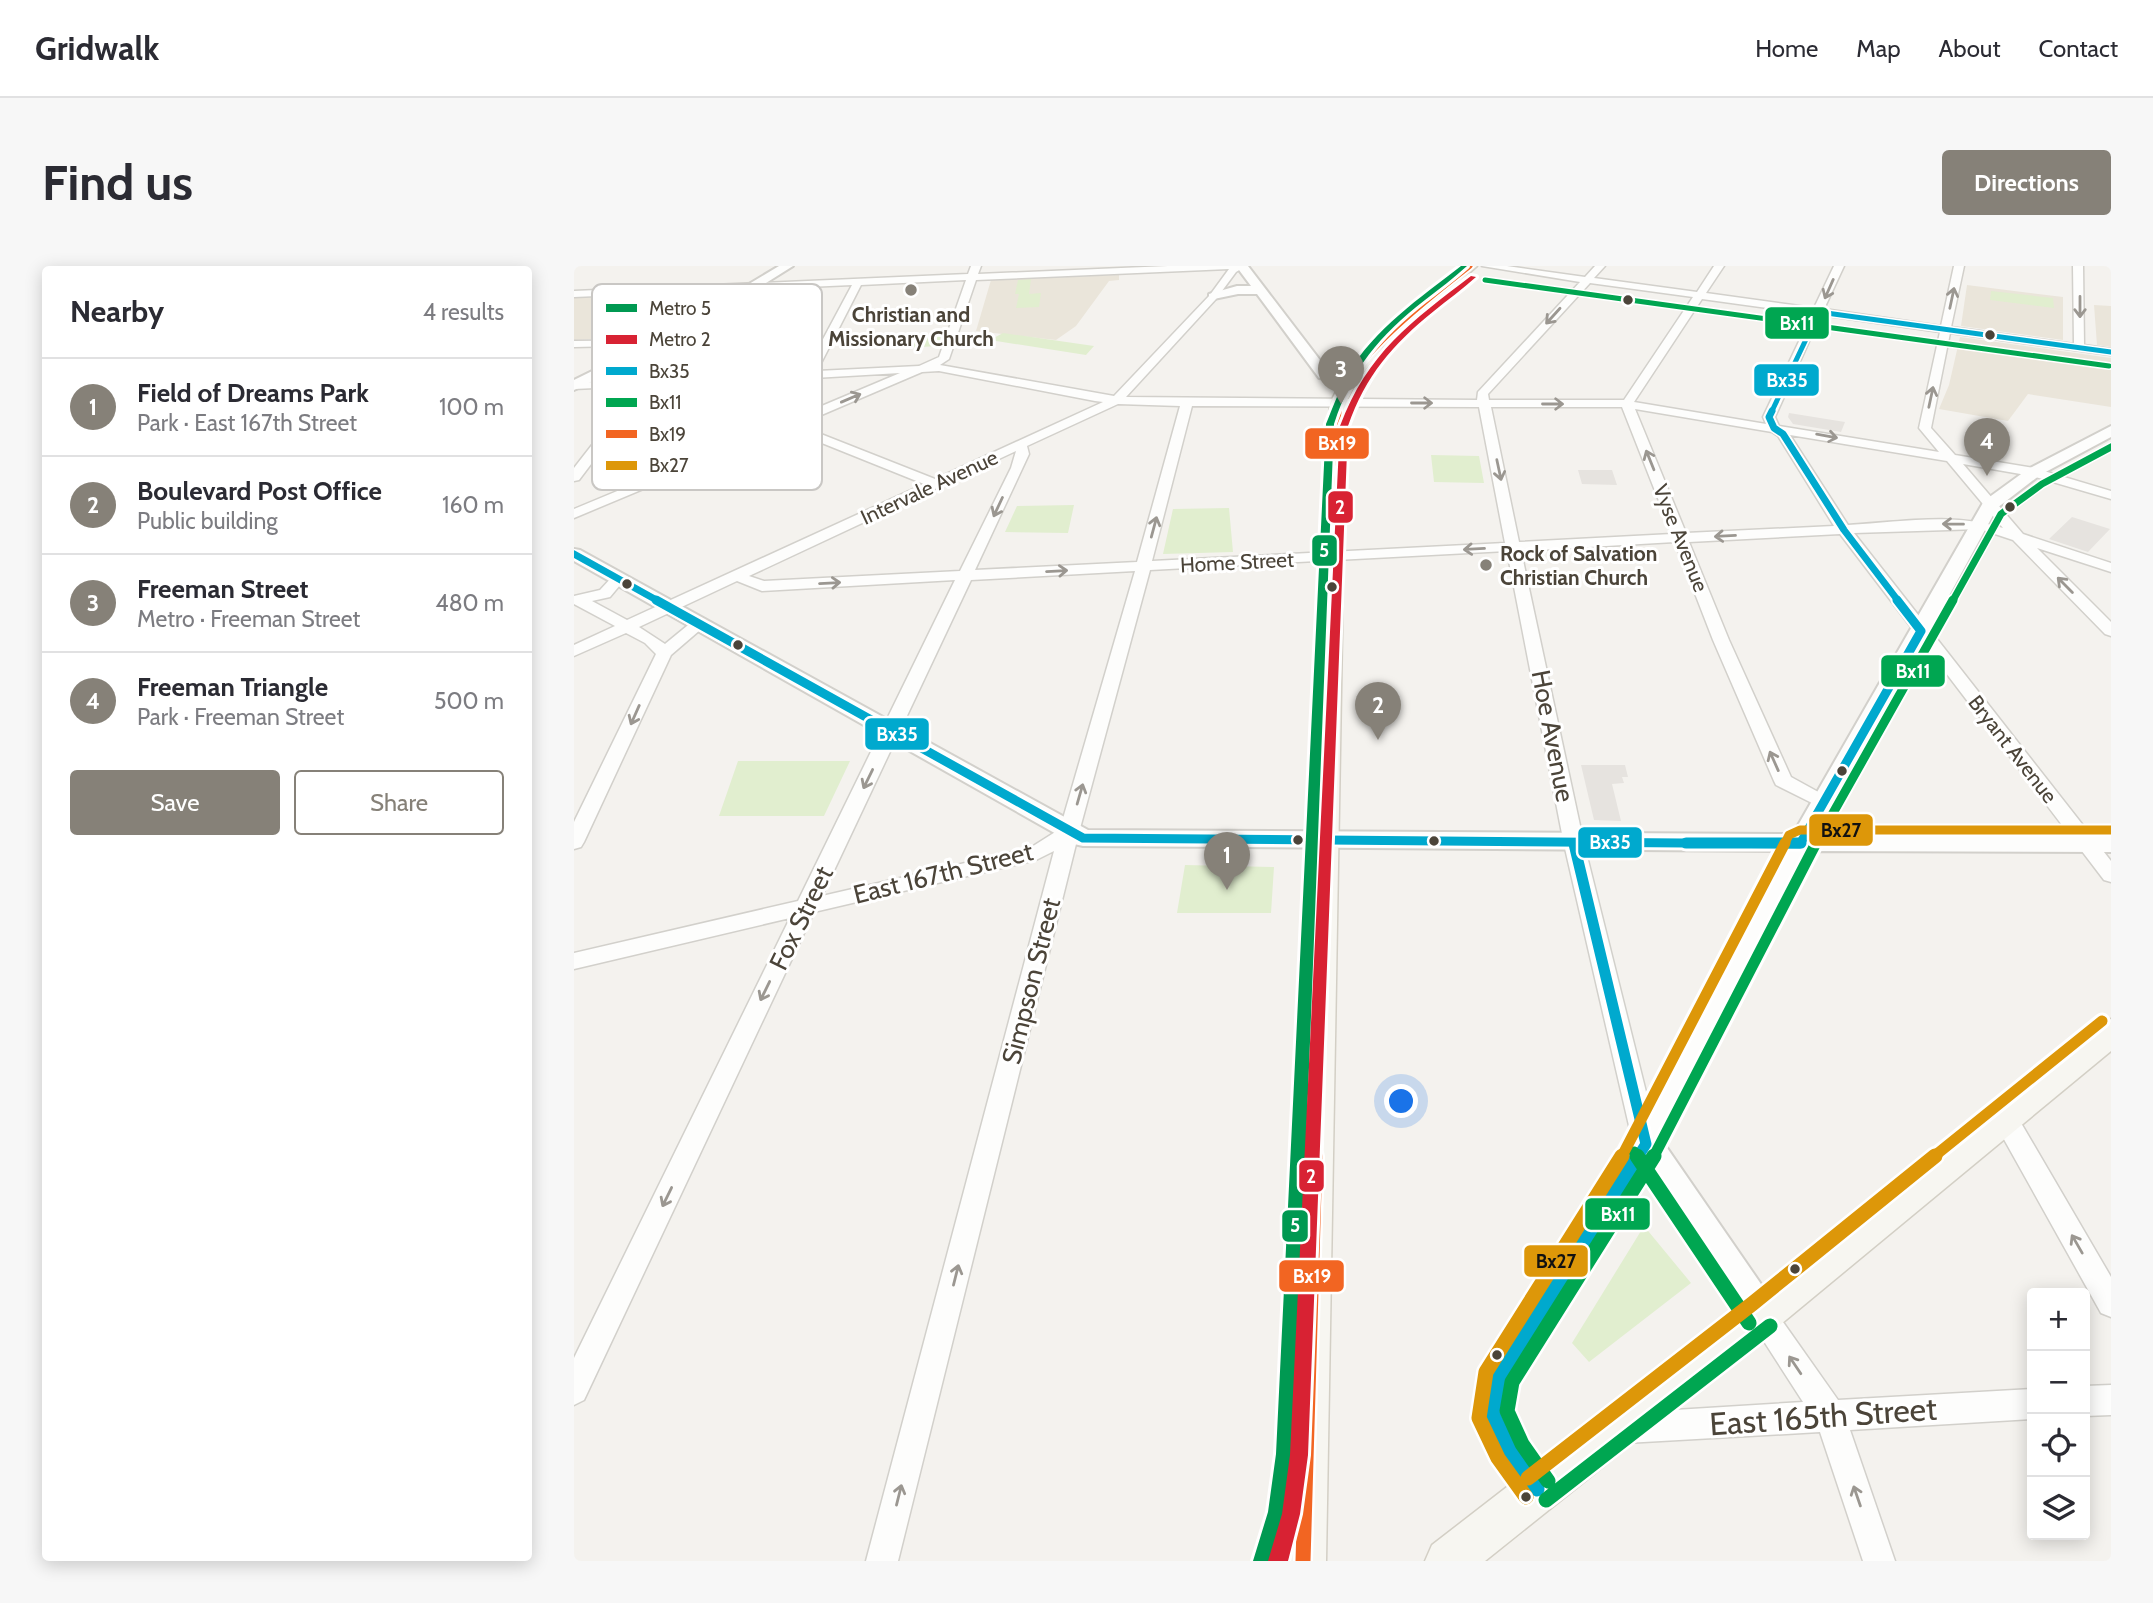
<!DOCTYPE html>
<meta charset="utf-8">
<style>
body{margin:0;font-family:Cabin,sans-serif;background:#f7f7f7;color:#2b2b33}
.controls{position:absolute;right:21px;bottom:21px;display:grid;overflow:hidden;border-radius:7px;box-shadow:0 4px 18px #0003}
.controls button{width:63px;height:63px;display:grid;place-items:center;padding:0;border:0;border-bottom:2px solid #e1e1e2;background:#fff;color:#2b2b33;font:35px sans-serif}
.you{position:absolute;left:828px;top:836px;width:24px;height:24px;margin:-18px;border:5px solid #fff;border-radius:50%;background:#1a73e8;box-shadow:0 0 0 10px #1a73e833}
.badge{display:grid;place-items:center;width:46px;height:46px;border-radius:50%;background:#868178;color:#fff;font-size:23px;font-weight:700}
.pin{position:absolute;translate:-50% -58px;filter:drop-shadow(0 2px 4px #0008)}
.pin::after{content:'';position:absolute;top:37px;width:24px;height:21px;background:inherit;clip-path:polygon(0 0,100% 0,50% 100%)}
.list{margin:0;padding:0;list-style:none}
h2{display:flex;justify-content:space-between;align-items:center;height:91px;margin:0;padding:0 28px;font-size:30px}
h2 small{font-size:23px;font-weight:400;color:#7c7c81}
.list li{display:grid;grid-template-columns:46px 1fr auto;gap:21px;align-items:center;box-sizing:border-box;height:98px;padding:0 28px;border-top:2px solid #e1e1e2}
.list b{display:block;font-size:26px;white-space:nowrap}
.list p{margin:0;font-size:23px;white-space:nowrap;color:#7c7c81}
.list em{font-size:23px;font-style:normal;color:#7c7c81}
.actions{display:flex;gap:14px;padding:21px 28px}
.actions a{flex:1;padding:16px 0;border:2px solid #868178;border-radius:7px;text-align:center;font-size:24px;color:#868178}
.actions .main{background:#868178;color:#fff}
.icon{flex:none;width:38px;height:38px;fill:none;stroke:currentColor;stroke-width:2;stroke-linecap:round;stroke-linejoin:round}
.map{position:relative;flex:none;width:1537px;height:1295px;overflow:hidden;border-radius:7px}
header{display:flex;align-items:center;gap:42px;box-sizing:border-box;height:98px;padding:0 35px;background:#fff;border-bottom:2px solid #e1e1e2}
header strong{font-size:33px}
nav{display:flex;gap:38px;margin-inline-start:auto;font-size:24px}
.intro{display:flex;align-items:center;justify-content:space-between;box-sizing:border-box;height:168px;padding:0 42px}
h1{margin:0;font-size:49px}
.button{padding:18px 32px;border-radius:7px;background:#868178;color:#fff;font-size:24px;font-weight:700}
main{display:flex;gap:42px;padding:0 42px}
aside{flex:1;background:#fff;border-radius:7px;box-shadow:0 4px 18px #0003}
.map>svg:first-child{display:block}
.education{fill:#eae5da}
.green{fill:#e1eecf}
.parking{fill:#e6e3df}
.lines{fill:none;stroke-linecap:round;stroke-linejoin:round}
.minor-casing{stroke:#d2d0cb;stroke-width:3}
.tertiary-casing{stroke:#d2d0cb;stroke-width:4}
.secondary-casing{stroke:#d3cfc5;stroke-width:3}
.minor{fill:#fdfdfc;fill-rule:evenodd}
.tertiary{fill:#fdfdfc;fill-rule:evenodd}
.secondary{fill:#f7f6f1;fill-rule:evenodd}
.bus-1-far4-casing{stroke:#fff;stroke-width:8}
.bus-1-far3-casing{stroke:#fff;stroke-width:10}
.bus-1-far2-casing{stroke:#fff;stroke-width:13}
.bus-1-far1-casing{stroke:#fff;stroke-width:17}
.bus-1-casing{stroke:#fff;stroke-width:20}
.bus-2-far4-casing{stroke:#fff;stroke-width:8}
.bus-2-far3-casing{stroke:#fff;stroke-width:10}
.bus-2-far2-casing{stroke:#fff;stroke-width:13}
.bus-2-far1-casing{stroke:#fff;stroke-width:17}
.bus-2-casing{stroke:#fff;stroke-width:20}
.bus-3-far4-casing{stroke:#fff;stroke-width:8}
.bus-3-far3-casing{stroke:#fff;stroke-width:10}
.bus-3-far2-casing{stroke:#fff;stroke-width:13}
.bus-3-far1-casing{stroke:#fff;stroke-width:17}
.bus-3-casing{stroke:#fff;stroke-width:20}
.bus-4-far2-casing{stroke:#fff;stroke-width:13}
.bus-4-far1-casing{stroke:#fff;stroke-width:17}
.bus-4-casing{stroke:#fff;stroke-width:20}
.bus-1-far4{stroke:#00a9ce;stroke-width:5}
.bus-1-far3{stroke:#00a9ce;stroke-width:7}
.bus-1-far2{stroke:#00a9ce;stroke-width:9}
.bus-1-far1{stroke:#00a9ce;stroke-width:11}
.bus-1{stroke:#00a9ce;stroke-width:15}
.bus-2-far4{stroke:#00a651;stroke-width:5}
.bus-2-far3{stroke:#00a651;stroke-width:7}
.bus-2-far2{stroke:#00a651;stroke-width:9}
.bus-2-far1{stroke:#00a651;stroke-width:11}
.bus-2{stroke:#00a651;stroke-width:15}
.bus-3-far4{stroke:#f26522;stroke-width:5}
.bus-3-far3{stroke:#f26522;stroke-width:7}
.bus-3-far2{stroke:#f26522;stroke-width:9}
.bus-3-far1{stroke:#f26522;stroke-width:11}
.bus-3{stroke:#f26522;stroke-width:15}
.bus-4-far2{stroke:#dd9709;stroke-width:9}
.bus-4-far1{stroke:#dd9709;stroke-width:11}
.bus-4{stroke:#dd9709;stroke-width:15}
.metro-1-casing{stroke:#fff;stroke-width:6}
.metro-2-casing{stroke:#fff;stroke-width:6}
.metro-1{fill:#009952;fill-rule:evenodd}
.metro-2{fill:#d82233;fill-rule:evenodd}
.oneway{stroke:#9b9791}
.poi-dot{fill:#868178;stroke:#fff;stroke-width:2.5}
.bus-dot{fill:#4b4439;stroke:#fff;stroke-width:2.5}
.labels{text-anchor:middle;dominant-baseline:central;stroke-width:6;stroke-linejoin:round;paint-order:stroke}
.far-poi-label{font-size:21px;font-weight:bold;fill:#4b4439;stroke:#fff}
.far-street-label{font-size:21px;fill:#4b4439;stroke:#fff}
.street-label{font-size:26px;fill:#4b4439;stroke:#fff}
.near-street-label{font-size:32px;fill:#4b4439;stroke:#fff}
.key{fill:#fff;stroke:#c9c7c4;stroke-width:2}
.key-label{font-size:19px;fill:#4b4439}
.line-badge{stroke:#fff;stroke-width:2.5}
.badge-label{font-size:19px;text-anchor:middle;font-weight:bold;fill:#fff}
.pale-badge-label{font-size:19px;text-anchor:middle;font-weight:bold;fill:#111}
</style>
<header>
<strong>Gridwalk</strong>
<nav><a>Home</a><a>Map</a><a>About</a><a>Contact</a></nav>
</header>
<div class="intro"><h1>Find us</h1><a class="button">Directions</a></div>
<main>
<aside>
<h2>Nearby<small>4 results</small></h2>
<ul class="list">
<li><span class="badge">1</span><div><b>Field of Dreams Park</b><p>Park · East 167th Street</p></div><em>100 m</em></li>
<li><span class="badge">2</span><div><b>Boulevard Post Office</b><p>Public building</p></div><em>160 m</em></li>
<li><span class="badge">3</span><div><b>Freeman Street</b><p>Metro · Freeman Street</p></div><em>480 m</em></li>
<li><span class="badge">4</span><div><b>Freeman Triangle</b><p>Park · Freeman Street</p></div><em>500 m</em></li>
</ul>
<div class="actions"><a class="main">Save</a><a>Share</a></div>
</aside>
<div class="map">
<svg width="1537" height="1295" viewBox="0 0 1537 1295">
<rect width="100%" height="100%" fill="#f4f2ee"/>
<path class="education" d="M545,9V14L535,15L502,60L482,74L402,65L417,14Z
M1393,19L1489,31V74L1387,60Z
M149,26L75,70L0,74V32Z
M1520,39L1537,40V81L1523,79Z
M1386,71L1537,92V141L1454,128L1434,155L1365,143L1375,119Z"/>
<path class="green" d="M457,13L455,28L467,27L465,41L442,42L445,28H441L444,14Z
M1417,25L1479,32L1480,42L1416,34Z
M429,67L520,80L512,89L416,74Z
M367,70L364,80L311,83L315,73Z
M857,189L905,190L910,217L860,216Z
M500,239L494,267L431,266L443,240Z
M655,242L659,286L589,288L599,243Z
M164,495H276L250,550H145Z
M611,599L700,601L697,647H603Z
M1070,960L1117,1017L1015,1096L998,1077Z"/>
<path class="parking" d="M1215,147L1271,156L1267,166L1219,158L1214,151Z
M1004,204H1038L1043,219L1008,218Z
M1498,251L1536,263L1514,286L1475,273Z
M1007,499H1051L1054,511H1048L1050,517L1038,518L1047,555L1020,554Z"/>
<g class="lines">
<defs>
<path id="minor" d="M397,0H407L404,8L594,0H672L662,6L642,33L552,131L903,134L904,126L1006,16L908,0H933L1011,11L1021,0H1031L1020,12L1123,26L1140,0H1150L1132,27L1240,42L1260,0H1270L1250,43L1367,60L1380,0H1390L1377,61L1500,78L1499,0H1509L1510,79L1537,83V89L1376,67L1357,162L1381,189L1460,202L1537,225V233L1458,210L1389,198L1449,268L1537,297V306L1463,282L1537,356V370L1531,368L1439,274L1406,263L1280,267L1537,595V616L1530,614L1266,268L1115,276L1155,374L1217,511L1257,533L1259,537L1257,541L1250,543L1202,519L1200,515L1139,374L1101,276L947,285L1010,578L1085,878L939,1116C937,1125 933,1135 934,1144C934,1166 970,1201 979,1223L974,1234L963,1239C941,1230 909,1173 904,1149C902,1138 908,1122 910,1111L1059,877L990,578L933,285L576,304L505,566L324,1295H292L480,585L462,594L240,646L10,1134L0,1139V1092L216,652L0,703V687L224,635L381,314L188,325L163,315L65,361L91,378L119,355L125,353L133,358L97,389L10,576L7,581L0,583V556L82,388L71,377L52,367L0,390V379L41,360L0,338V330L26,324L39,310H49L51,313L36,331L18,335L53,354L350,218L213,163L0,252V243L209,156L229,112L76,120L5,214L0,215V202L64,120L0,123V117L232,105L278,19L0,31V25L394,8ZM655,3L636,29L540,130L366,99L375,93L402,14ZM392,14L365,91L345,100L243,105L287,19ZM1016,17L1119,31L1050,134H915L914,128ZM1128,33L1238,48L1189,151L1192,158L1060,136ZM1247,49L1366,66L1345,162L1365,186L1205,160L1201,151ZM365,105L521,135L529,136L361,213L224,159L348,106ZM326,107L224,150L240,112ZM544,138L606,140L563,296L401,304L455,188L453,180ZM618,140L905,141L931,277L578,295ZM917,141H1048L1098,268L945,276ZM1061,143L1198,166L1204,170L1260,260L1112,267ZM1216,169L1373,195L1429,262C1380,246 1324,256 1274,259ZM442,185L437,202L386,305L190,315L175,310ZM561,305L486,563L456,582L248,630L397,314Z
M92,74V78L88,79L0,81V75Z
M1431,842L1440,845L1537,1011V1051L1527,1047L1422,859L1419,852L1422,845Z
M1187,1035L1197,1039L1264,1134L1458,1123V1153L1276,1164L1321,1295H1289L1246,1166L1052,1177L1041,1173L1037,1162L1041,1151L1052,1147L1229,1136L1173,1049L1177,1039Z
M1537,1119V1149L1511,1150V1120Z"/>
<path id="tertiary" d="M205,0H219L93,79L0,124V114L83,73Z
M662,0H674L755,106L778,111V117L745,112L683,28H664L635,34V28L663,20H677Z
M1537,160V171L1466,209L1423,242L1244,569L1537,570V586L1235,585L1089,876L1200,1037L1205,1049L1200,1061L1187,1066L1174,1061L1056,878L1210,585L509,580L500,578L0,295V283L6,284L514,564L1219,568L1410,235L1454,203Z"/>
<path id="secondary" d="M888,0H903L809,81L783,115L772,137L752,1295H706L756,137C786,77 837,41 888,0Z
M1537,753V785L1201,1063L911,1295H851L858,1279L1173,1035L1525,757Z"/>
</defs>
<use href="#minor" class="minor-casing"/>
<use href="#tertiary" class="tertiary-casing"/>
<use href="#secondary" class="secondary-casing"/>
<use href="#minor" class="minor"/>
<use href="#tertiary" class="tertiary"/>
<use href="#secondary" class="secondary"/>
<defs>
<path id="bus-1-far4" d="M1197,147L1245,46L1537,86"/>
<path id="bus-1-far3" d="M1198,145L1195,151L1200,162L1209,168L1270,264L1325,336
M0,288L86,336"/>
<path id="bus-1-far2" d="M82,334L509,572L1226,578L1347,365L1323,334"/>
<path id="bus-1-far1" d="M1112,577H1227
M1000,578L1072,878L1063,892"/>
<path id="bus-1" d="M963,1223L936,1185L918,1147L925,1111L1064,890"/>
<path id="bus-2-far4" d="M911,14L1535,100"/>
<path id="bus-2-far3" d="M1378,336L1427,248L1468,218L1537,181"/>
<path id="bus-2-far2" d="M1241,579L1379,334"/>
<path id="bus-2-far1" d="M1060,886L1064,892
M1079,892L1242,577"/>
<path id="bus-2" d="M1063,890L1175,1057
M974,1215L948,1178L933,1145L938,1116L1080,890
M972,1234L1196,1060"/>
<path id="bus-3-far4" d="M764,147C765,99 860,29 896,0"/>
<path id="bus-3-far3" d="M758,336L764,145"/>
<path id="bus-3-far2" d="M751,579L758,334"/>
<path id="bus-3-far1" d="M741,892L751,577"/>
<path id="bus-3" d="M729,1295L741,890"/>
<path id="bus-4-far2" d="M1210,579L1215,569L1226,564H1537"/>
<path id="bus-4-far1" d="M1047,892L1211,577
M1358,892L1528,755"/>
<path id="bus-4" d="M954,1212L1178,1038L1361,890
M952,1231L924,1192L905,1152L912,1106L1048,890"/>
</defs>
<use href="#bus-1-far4" class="bus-1-far4-casing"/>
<use href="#bus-1-far3" class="bus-1-far3-casing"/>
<use href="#bus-1-far2" class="bus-1-far2-casing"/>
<use href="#bus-1-far1" class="bus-1-far1-casing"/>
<use href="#bus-1" class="bus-1-casing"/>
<use href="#bus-2-far4" class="bus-2-far4-casing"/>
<use href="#bus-2-far3" class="bus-2-far3-casing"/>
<use href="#bus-2-far2" class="bus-2-far2-casing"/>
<use href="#bus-2-far1" class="bus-2-far1-casing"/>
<use href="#bus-2" class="bus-2-casing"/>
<use href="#bus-3-far4" class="bus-3-far4-casing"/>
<use href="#bus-3-far3" class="bus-3-far3-casing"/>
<use href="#bus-3-far2" class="bus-3-far2-casing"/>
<use href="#bus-3-far1" class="bus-3-far1-casing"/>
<use href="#bus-3" class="bus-3-casing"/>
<use href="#bus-4-far2" class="bus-4-far2-casing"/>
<use href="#bus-4-far1" class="bus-4-far1-casing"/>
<use href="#bus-4" class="bus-4-casing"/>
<use href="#bus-1-far4" class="bus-1-far4"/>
<use href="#bus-1-far3" class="bus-1-far3"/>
<use href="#bus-1-far2" class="bus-1-far2"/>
<use href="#bus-1-far1" class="bus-1-far1"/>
<use href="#bus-1" class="bus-1"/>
<use href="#bus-2-far4" class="bus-2-far4"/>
<use href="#bus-2-far3" class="bus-2-far3"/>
<use href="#bus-2-far2" class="bus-2-far2"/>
<use href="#bus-2-far1" class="bus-2-far1"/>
<use href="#bus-2" class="bus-2"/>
<use href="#bus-3-far4" class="bus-3-far4"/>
<use href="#bus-3-far3" class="bus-3-far3"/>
<use href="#bus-3-far2" class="bus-3-far2"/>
<use href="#bus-3-far1" class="bus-3-far1"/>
<use href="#bus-3" class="bus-3"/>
<use href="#bus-4-far2" class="bus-4-far2"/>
<use href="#bus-4-far1" class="bus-4-far1"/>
<use href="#bus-4" class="bus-4"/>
<defs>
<path id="metro-1" d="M887,0H893C880,12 865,23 851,34C804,71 779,101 760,158L720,1188L712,1246L699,1295H679L694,1246L702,1188L752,158C759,141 765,124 774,108C800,63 846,32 887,0Z"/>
<path id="metro-2" d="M897,10L902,11C889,23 873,34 860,45C818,79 792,109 774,160L734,1189L726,1248L714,1295H694L708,1248L716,1189L766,160C794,86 837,56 897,10Z"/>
</defs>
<use href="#metro-1" class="metro-1-casing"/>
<use href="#metro-2" class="metro-2-casing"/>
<use href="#metro-1" class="metro-1"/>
<use href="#metro-2" class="metro-2"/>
</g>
<defs><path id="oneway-shaft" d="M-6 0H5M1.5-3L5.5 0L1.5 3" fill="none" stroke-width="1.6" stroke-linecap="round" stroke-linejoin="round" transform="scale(1.75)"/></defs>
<g class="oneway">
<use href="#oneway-shaft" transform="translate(1255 23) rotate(114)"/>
<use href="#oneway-shaft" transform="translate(1378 32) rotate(-78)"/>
<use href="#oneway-shaft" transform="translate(1506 41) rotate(90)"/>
<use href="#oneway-shaft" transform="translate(979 50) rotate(132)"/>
<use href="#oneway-shaft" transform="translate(1357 131) rotate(-78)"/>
<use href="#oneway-shaft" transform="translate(277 132) rotate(-23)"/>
<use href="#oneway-shaft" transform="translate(848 137)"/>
<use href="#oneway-shaft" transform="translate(979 138)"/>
<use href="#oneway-shaft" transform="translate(1253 170) rotate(10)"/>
<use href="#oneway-shaft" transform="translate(1076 194) rotate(-112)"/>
<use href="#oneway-shaft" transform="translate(925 204) rotate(78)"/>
<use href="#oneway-shaft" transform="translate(424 241) rotate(115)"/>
<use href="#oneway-shaft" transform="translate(1379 258) rotate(-179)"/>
<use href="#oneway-shaft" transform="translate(580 261) rotate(-75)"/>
<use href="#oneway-shaft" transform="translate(1151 270) rotate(177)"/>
<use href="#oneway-shaft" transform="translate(900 283) rotate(177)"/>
<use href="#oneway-shaft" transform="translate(483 305) rotate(-3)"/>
<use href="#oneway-shaft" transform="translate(256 317) rotate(-3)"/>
<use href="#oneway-shaft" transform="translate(1491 319) rotate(-135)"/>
<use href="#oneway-shaft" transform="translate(61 449) rotate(114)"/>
<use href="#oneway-shaft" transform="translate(1200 495) rotate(-114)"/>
<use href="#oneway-shaft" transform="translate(294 513) rotate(116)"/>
<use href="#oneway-shaft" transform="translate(506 528) rotate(-74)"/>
<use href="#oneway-shaft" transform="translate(191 725) rotate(116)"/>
<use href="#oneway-shaft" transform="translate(93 931) rotate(116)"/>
<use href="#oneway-shaft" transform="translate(1503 978) rotate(-120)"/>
<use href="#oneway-shaft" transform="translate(382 1009) rotate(-76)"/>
<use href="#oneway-shaft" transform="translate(1221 1099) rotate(-124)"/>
<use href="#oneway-shaft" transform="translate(325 1229) rotate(-76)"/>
<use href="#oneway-shaft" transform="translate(1283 1230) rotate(-109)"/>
</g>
<g class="poi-dot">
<circle cx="337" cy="24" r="7"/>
<circle cx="912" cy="299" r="7"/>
</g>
<g class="bus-dot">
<circle cx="1054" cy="34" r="6"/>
<circle cx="1416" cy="69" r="6"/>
<circle cx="1436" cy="241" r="6"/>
<circle cx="53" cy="318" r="6"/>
<circle cx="758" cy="321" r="6"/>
<circle cx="164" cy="379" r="6"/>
<circle cx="1268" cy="505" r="6"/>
<circle cx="724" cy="574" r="6"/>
<circle cx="860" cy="575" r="6"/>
<circle cx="1221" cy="1003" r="6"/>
<circle cx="923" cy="1089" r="6"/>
<circle cx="952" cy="1231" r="6"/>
</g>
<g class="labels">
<g class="far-poi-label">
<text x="337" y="48">Christian and<tspan x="337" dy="24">Missionary Church</tspan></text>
<text x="926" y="287" text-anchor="start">Rock of Salvation<tspan x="926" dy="24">Christian Church</tspan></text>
</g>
<g class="far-street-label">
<text transform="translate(355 221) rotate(-25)">Intervale Avenue</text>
<text transform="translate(1107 272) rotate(68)">Vyse Avenue</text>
<text transform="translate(663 296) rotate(-3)">Home Street</text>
<text transform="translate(1439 483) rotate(52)">Bryant Avenue</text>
</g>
<g class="street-label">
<text transform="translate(979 470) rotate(79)">Hoe Avenue</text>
<text transform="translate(369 607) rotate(-14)">East 167th Street</text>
<text transform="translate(227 652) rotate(-64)">Fox Street</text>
<text transform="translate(457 715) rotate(-76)">Simpson Street</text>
</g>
<g class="near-street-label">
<text transform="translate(1249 1150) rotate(-4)">East 165th Street</text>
</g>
</g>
<rect x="18" y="18" width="230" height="206" rx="10" class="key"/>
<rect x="32" y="38" width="31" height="8" fill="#009952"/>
<rect x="32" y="69" width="31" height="9" fill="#d82233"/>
<rect x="32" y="101" width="31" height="8" fill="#00a9ce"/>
<rect x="32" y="132" width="31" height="9" fill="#00a651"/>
<rect x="32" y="164" width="31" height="8" fill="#f26522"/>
<rect x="32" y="195" width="31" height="9" fill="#dd9709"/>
<g class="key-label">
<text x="75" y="49">Metro 5</text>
<text x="75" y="80">Metro 2</text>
<text x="75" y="112">Bx35</text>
<text x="75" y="143">Bx11</text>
<text x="75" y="175">Bx19</text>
<text x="75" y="206">Bx27</text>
</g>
<g class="line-badge">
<rect x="1190" y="40" width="66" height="34" rx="7" fill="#00a651"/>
<rect x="1179" y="97" width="67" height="34" rx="7" fill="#00a9ce"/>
<rect x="730" y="161" width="66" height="33" rx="7" fill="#f26522"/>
<rect x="753" y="224" width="27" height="34" rx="7" fill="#d82233"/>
<rect x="737" y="268" width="27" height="33" rx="7" fill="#009952"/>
<rect x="1306" y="388" width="66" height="34" rx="7" fill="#00a651"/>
<rect x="290" y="451" width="66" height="34" rx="7" fill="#00a9ce"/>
<rect x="1234" y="547" width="66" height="34" rx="7" fill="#dd9709"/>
<rect x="1003" y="560" width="66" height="33" rx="7" fill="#00a9ce"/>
<rect x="724" y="893" width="27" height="34" rx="7" fill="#d82233"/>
<rect x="1010" y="931" width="67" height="34" rx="7" fill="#00a651"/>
<rect x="707" y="943" width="28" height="34" rx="7" fill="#009952"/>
<rect x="949" y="978" width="66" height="34" rx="7" fill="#dd9709"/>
<rect x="704" y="993" width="67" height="34" rx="7" fill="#f26522"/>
</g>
<g class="badge-label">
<text x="1223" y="64">Bx11</text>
<text x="1213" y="121">Bx35</text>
<text x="763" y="184">Bx19</text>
<text x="766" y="248">2</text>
<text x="750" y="291">5</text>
<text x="1339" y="412">Bx11</text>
<text x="323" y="475">Bx35</text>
<text x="1036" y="583">Bx35</text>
<text x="737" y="917">2</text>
<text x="1044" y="955">Bx11</text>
<text x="721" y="966">5</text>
<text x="738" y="1017">Bx19</text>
</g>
<g class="pale-badge-label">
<text x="1267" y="571">Bx27</text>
<text x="982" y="1002">Bx27</text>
</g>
</svg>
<div class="controls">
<button>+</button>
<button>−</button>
<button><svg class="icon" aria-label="locate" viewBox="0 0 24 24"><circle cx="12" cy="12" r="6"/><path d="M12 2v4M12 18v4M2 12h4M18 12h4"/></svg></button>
<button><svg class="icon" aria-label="layers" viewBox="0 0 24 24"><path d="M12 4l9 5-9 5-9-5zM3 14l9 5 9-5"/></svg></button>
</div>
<div class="you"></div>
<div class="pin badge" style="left:653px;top:624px">1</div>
<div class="pin badge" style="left:804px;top:474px">2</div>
<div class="pin badge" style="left:767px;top:138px">3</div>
<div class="pin badge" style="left:1413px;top:210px">4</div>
</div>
</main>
